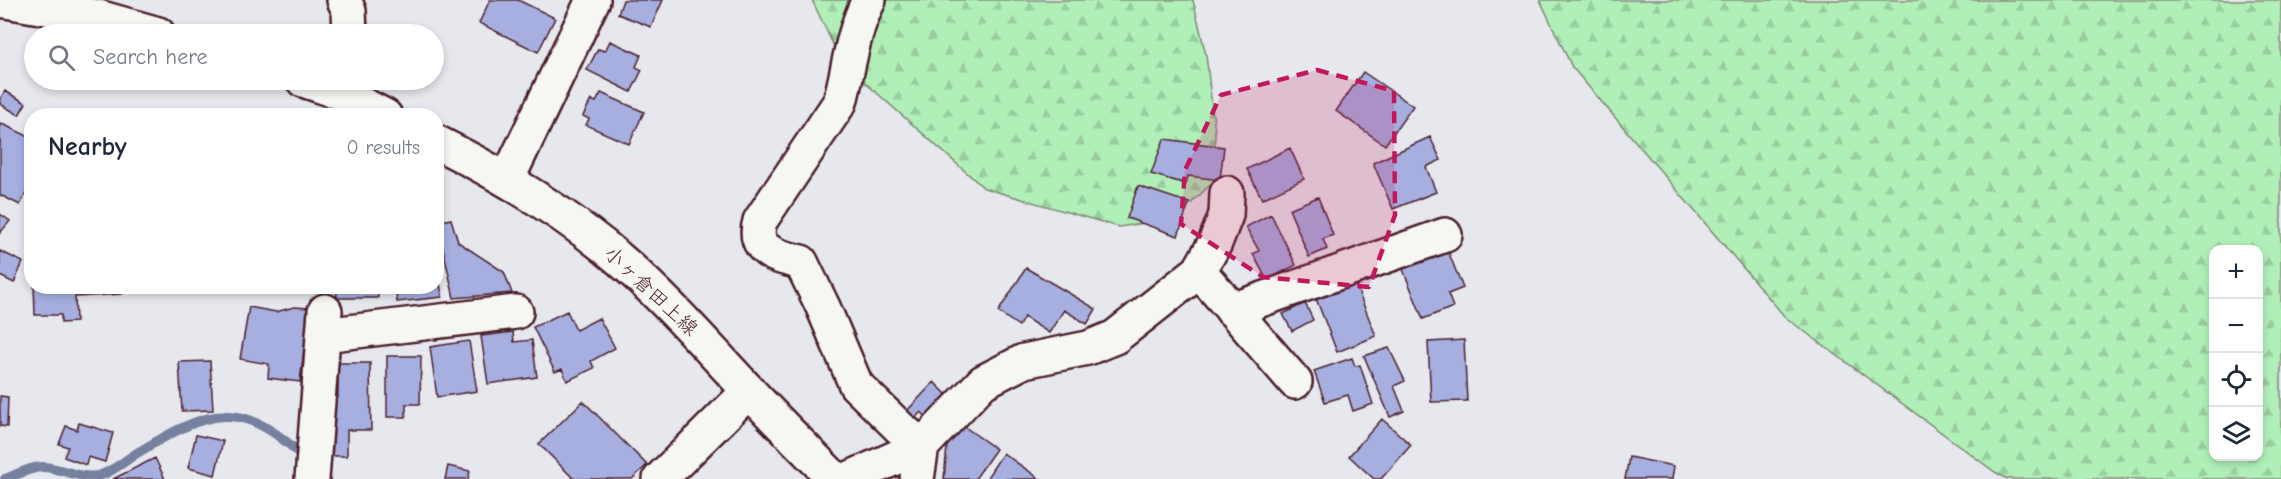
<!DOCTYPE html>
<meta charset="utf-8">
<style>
body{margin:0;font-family:"Comic Neue","Klee One",sans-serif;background:#f2f2f3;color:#1f2937}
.controls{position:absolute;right:18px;bottom:18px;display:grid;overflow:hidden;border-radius:12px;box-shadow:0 3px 9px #0003}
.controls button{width:54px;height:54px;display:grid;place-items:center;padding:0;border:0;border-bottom:2px solid #e0e1e3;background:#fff;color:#1f2937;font:30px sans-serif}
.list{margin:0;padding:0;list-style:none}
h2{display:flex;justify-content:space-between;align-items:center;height:78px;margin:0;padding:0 24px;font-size:26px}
h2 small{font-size:20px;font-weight:400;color:#747a83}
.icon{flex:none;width:33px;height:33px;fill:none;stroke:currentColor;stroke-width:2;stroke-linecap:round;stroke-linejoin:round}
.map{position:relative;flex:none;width:2281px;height:479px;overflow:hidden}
.search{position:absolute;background:#fff;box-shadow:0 3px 9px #0003;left:24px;top:24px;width:420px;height:66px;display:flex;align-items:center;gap:15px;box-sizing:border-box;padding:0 21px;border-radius:33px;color:#747a83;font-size:22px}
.panel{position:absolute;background:#fff;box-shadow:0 3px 9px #0003;left:24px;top:108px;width:420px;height:186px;border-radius:24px}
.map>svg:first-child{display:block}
.forest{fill:url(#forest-firs);stroke:#7d8872;stroke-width:1.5;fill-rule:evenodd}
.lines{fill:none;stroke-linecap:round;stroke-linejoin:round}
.stream{stroke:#76809f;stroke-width:10}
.building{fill:#a6afe0;stroke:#4a1f2b;stroke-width:1.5}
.street-casing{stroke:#4a1f2b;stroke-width:38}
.secondary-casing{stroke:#4a1f2b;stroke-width:38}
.street{stroke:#f6f6f2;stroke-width:33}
.secondary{stroke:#f6f6f2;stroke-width:33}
.marked{fill:#c2185b;fill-opacity:0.2;stroke:#c2185b;stroke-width:4.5;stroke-dasharray:12 8;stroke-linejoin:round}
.labels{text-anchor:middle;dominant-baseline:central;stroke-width:4.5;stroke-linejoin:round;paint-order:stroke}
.street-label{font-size:20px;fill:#4a1f2b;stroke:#f6f6f2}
</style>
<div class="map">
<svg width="2281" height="479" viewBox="0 0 2281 479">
<defs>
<pattern id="forest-firs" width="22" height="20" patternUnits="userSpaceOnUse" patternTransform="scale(1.5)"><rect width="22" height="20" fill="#b0f0b8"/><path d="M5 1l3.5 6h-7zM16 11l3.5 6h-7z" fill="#99cd9e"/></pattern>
</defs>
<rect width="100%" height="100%" fill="#e6e8ee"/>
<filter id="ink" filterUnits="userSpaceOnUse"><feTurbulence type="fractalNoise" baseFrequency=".0167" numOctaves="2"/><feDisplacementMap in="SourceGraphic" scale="12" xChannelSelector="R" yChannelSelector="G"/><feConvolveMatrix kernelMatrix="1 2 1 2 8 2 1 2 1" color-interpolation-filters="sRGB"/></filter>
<g filter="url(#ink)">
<path class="forest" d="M812,0H1193L1206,55L1215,132V180L1176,218L1119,227L984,188L841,61Z
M1540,0H2281V479H2007L1995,472L1785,317L1572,67ZM2214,249H2258V456H2214Z"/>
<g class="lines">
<path class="stream" d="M5,479C16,475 33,466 44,467C62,468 79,479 98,476C111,473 126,460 137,453C163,438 194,417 225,416C255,415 284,438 304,458V464"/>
</g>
<path class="building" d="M490,0H518L555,18L538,52L479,23Z
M623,0H663L651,27L618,14Z
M610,41L641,55L636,67L642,70L631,92L587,70L598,49L605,51Z
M1363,72L1413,106L1385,145L1336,111Z
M5,91L26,103L19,115L0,104V99Z
M601,93L644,112L629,144L586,125L589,119L583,116L591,100L596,102Z
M0,123L32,138V157L28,165L32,167V182L20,205L0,195Z
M1430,137L1441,160L1426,167L1436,192L1393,209L1373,163Z
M1164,139L1224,147L1220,180L1188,176L1186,184L1151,174Z
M1290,148L1304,179L1262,199L1247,169Z
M1138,186L1189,203L1178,236L1127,218Z
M1318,197L1333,235L1323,239L1327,249L1309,257L1289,209Z
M0,214L10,221L0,233Z
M1271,214L1296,265L1267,280L1253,254L1259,251L1246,227Z
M451,219L458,242L504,272L512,293L454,298L437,222Z
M1447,249L1463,288L1448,294L1453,307L1423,319L1402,267Z
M0,251L23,262L14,283L0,276Z
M436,252L442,297L397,302L395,286H436Z
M1026,268L1096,309L1087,324L1064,310L1049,333L1024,317L1019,326L998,312Z
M1354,281L1376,336L1337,352L1315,296Z
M34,286H122V294L75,297L76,322L61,323V315H35Z
M336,286H378V298H337Z
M1305,303L1313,320L1292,331L1283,314Z
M249,307L276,312L294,307L309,308L300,382L268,378L269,364L240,359Z
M567,311L576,330L599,318L615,348L591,361L594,368L567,381L562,369L555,372L533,327Z
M513,332L514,342L532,340L537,377L488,384L481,336Z
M1464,340L1467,401L1431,402L1428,342Z
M469,341L477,391L437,397L430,347Z
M1389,348L1405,381L1394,386L1404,411L1390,417L1364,356Z
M387,356H421L420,404H406V417H387Z
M1352,358L1355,366L1360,365L1373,404L1353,411L1348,395L1325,402L1314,371Z
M210,361L213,410L182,411L179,362Z
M338,363H370L371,430H347V456H330L331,398H338Z
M934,382L949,397L929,419L921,412L913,420L905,413Z
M0,396L8,397L7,427L0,426Z
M583,401L647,465L632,479H574L539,444Z
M1382,419L1411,445L1381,479H1374L1349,456Z
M79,423L113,433L105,462L88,457L86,465L64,457L68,447L59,444L66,426L77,430Z
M962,425L996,449L975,479H944L947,446Z
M196,435L223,441L215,475L188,468Z
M1003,453L1040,479H986Z
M1629,457L1674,466L1672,479H1625Z
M155,458L165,479H113Z
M448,466L470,471L468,479H445Z"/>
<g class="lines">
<defs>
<path id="street" d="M869,0C852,33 849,68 840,102L760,221C751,251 777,257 801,262L823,307L856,385L900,428L922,446L917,479
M507,180L593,0
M1199,271L1295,382
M1232,310L1445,235
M323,335L516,312
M312,479L325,311
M660,479L749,391
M848,479L922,446L983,382L1024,361L1088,348L1115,337L1199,271L1215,243L1226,215L1227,193"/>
<path id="secondary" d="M0,0L98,17L158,34
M344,0L349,11L350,34
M303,80L341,93L385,116
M436,142C500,174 563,211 617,257C665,298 706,345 749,391C777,421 806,450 835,479"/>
</defs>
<use href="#street" class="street-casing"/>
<use href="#secondary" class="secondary-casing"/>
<use href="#street" class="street"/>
<use href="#secondary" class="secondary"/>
</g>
</g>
<path class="marked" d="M1317,70L1394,91L1395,215L1369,287L1263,277L1181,224L1185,170L1221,95Z"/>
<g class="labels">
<g class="street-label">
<text transform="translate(651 291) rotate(43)">小ヶ倉田上線</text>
</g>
</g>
</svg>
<div class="controls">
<button>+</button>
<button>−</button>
<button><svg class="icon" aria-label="locate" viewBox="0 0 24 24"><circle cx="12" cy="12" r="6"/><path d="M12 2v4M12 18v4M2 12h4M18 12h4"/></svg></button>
<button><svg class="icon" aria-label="layers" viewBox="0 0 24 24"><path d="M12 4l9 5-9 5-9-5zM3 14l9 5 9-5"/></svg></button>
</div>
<div class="search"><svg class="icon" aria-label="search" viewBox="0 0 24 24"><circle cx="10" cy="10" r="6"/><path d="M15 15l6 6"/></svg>Search here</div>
<section class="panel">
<h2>Nearby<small>0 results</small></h2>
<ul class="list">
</ul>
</section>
</div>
